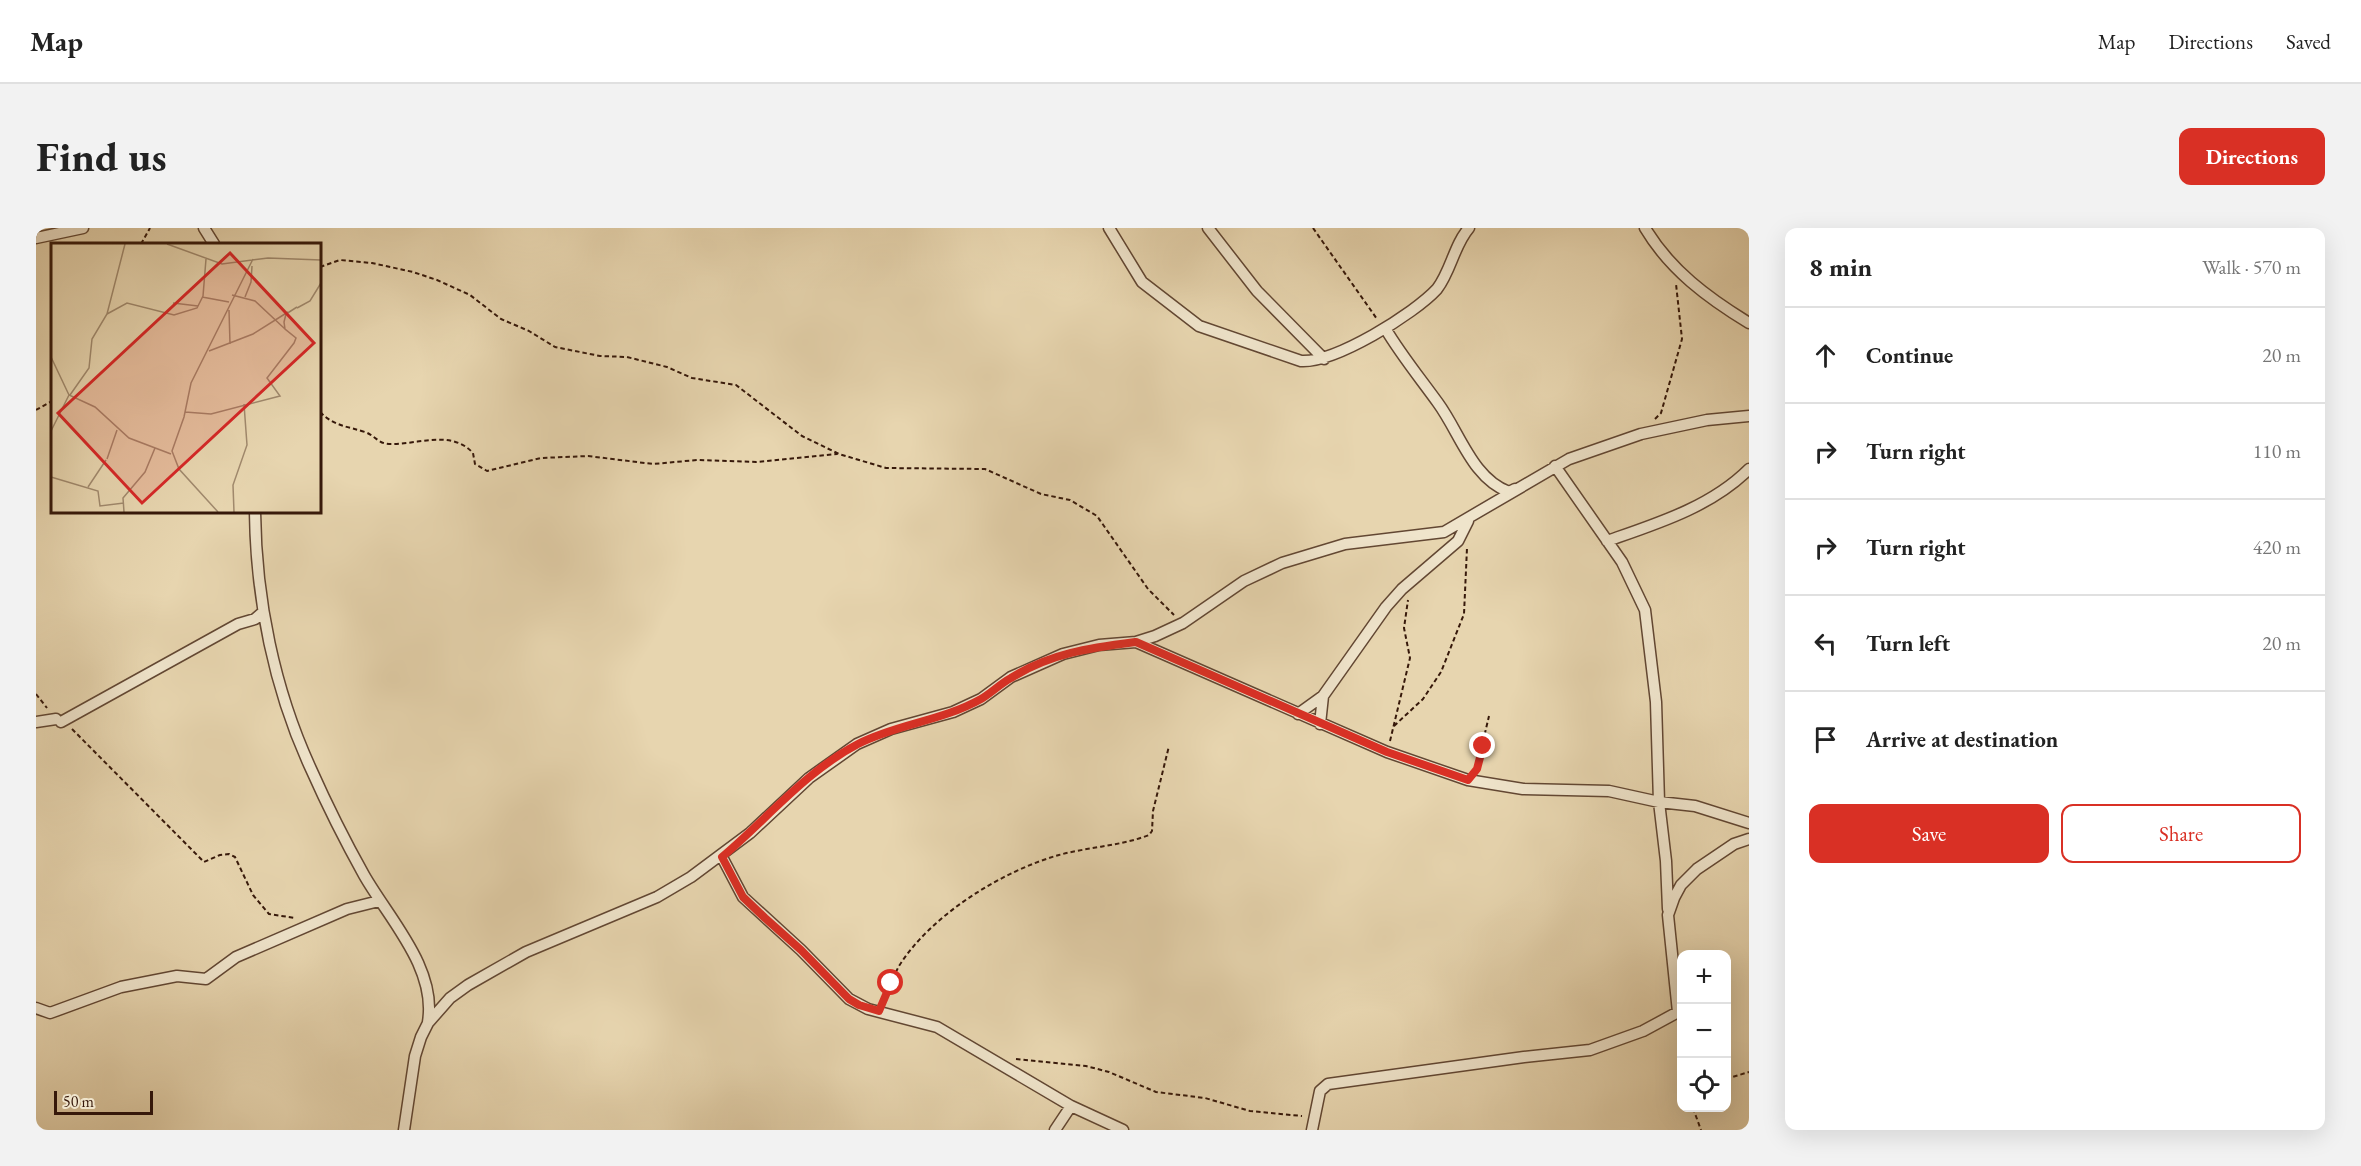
<!DOCTYPE html>
<meta charset="utf-8">
<style>
body{margin:0;font-family:"EB Garamond",serif;background:#f2f2f2;color:#222}
.controls{position:absolute;right:18px;bottom:18px;display:grid;overflow:hidden;border-radius:12px;box-shadow:0 6px 24px #0002}
.controls button{width:54px;height:54px;display:grid;place-items:center;padding:0;border:0;border-bottom:2px solid #e0e0e0;background:#fff;color:#222;font:30px sans-serif}
.scale{position:absolute;left:18px;bottom:15px;width:99px;box-sizing:border-box;padding-left:6px;border:3px solid #36180a;border-top:0;font-size:16px;line-height:21px;white-space:nowrap;color:#36180a;-webkit-text-stroke:4px #efe4cb;paint-order:stroke}
.stop{position:absolute;width:18px;height:18px;margin:-14px;border:4px solid #d93025;border-radius:50%;background:#fff}
.stop.end{background:#d93025;border-color:#fff;box-shadow:0 2px 6px #0008}
.list{margin:0;padding:0;list-style:none}
h2{display:flex;justify-content:space-between;align-items:center;height:78px;margin:0;padding:0 24px;font-size:26px}
h2 small{font-size:20px;font-weight:400;color:#767676}
.list li{display:grid;grid-template-columns:39px 1fr auto;gap:18px;align-items:center;box-sizing:border-box;height:96px;padding:0 24px;border-top:2px solid #e0e0e0}
.list b{display:block;font-size:22px;white-space:nowrap}
.list em{font-size:20px;font-style:normal;color:#767676}
.actions{display:flex;gap:12px;padding:18px 24px}
.actions a{flex:1;padding:14px 0;border:2px solid #d93025;border-radius:12px;text-align:center;font-size:21px;color:#d93025}
.actions .main{background:#d93025;color:#fff}
.icon{flex:none;width:33px;height:33px;fill:none;stroke:currentColor;stroke-width:2;stroke-linecap:round;stroke-linejoin:round}
.map{position:relative;flex:none;width:1713px;height:902px;overflow:hidden;border-radius:12px}
header{display:flex;align-items:center;gap:36px;box-sizing:border-box;height:84px;padding:0 30px;background:#fff;border-bottom:2px solid #e0e0e0}
header strong{font-size:28px}
nav{display:flex;gap:33px;margin-inline-start:auto;font-size:21px}
.intro{display:flex;align-items:center;justify-content:space-between;box-sizing:border-box;height:144px;padding:0 36px}
h1{margin:0;font-size:42px}
.button{padding:15px 27px;border-radius:12px;background:#d93025;color:#fff;font-size:21px;font-weight:700}
main{display:flex;gap:36px;padding:0 36px}
aside{flex:1;background:#fff;border-radius:12px;box-shadow:0 6px 24px #0002}
.map>svg:first-child{display:block}
.lines{fill:none;stroke-linecap:round;stroke-linejoin:round}
.street-casing{stroke:#624733;stroke-width:13}
.path{stroke:#36180a;stroke-width:2;stroke-dasharray:4.5 3;stroke-linecap:butt}
.street{stroke:#efe4cb;stroke-width:10}
.route{stroke:#d93025;stroke-width:8}
.inset-road{fill:none;stroke:#a0896d;stroke-width:1.5}
.view{fill:#d62828;fill-opacity:0.15;stroke:#d62828;stroke-width:3}
.inset-edge{fill:none;stroke:#36180a;stroke-width:3}
</style>
<header>
<strong>Map</strong>
<nav><a>Map</a><a>Directions</a><a>Saved</a></nav>
</header>
<div class="intro"><h1>Find us</h1><a class="button">Directions</a></div>
<main>
<div class="map">
<svg width="1713" height="902" viewBox="0 0 1713 902">
<rect width="100%" height="100%" fill="#e7d5af"/>
<filter id="stains"><feTurbulence type="fractalNoise" baseFrequency=".00333" numOctaves="4"/><feColorMatrix values="0 0 0 0 .2 0 0 0 0 .09 0 0 0 0 .02 0 0 0 .5 -.17"/></filter>
<radialGradient id="worn" r=".72"><stop offset=".6" stop-color="#630" stop-opacity="0"/><stop offset="1" stop-color="#630" stop-opacity=".3"/></radialGradient>
<g class="lines">
<defs>
<path id="street" d="M168,0L178,16
M1073,0L1106,54L1163,98L1265,133C1299,135 1378,86 1401,61C1415,43 1418,17 1433,0
M1172,0L1221,63L1288,131
M1609,0C1634,42 1672,70 1713,95
M0,10L47,0
M1349,100C1365,127 1384,150 1402,175C1424,205 1436,250 1473,264L1479,261
M1519,238L1586,334L1609,382L1620,474L1623,574L1630,633L1632,681
M219,284C220,371 238,461 275,541C291,577 309,613 328,647C353,691 401,740 392,794
M1571,313C1620,296 1675,279 1713,241
M1100,414L1351,524L1432,552L1487,561L1573,563L1623,574L1659,578L1713,595
M1262,486L1287,468L1350,379L1366,361L1422,313L1432,293
M0,494L20,491
M25,494L202,396L219,391L227,384
M1284,496L1287,468
M686,629L707,669L765,722L813,771L832,781L901,799L1035,878L1087,902
M0,780L14,785L85,759L141,748L170,751L200,729L311,681L343,673
M368,902L379,828L385,809L392,795L414,770L432,757L490,724L621,669L655,649L714,605L773,550L821,516L855,501L917,484L945,471L975,449L1027,426L1063,417L1100,414L1119,408L1147,395L1208,353L1246,335L1309,316L1408,304L1533,231L1605,206L1671,192L1713,188
M1019,902L1035,878
M1276,902L1284,863L1292,856L1488,829L1554,822L1607,803L1642,784L1632,687L1638,670L1645,657L1661,641L1698,616L1713,611"/>
</defs>
<use href="#street" class="street-casing"/>
<path class="path" d="M1277,0L1341,91
M105,16L114,0
M284,39L304,32L336,35L377,44L401,52L434,67L465,91L493,103L519,119L564,128L591,129L631,139L656,150L700,157L766,208L803,226L850,240L949,241L1005,266L1034,272L1061,288L1112,361L1138,387
M0,182L16,173
M284,184C298,198 310,198 329,204C338,207 343,216 353,216C381,217 415,201 437,225L439,236L451,243L505,230L552,228L617,236L661,232L720,234L801,226
M1619,191L1625,185L1646,111L1640,56
M0,466L11,480
M1358,498L1387,471L1405,444L1428,386L1431,320
M36,501L168,634L184,627L193,626L199,629L217,667L233,686L259,690
M1354,513L1374,430L1368,400L1372,372
M1440,543L1453,488
M848,772C853,761 857,749 863,738C895,687 966,643 1023,627C1052,619 1085,618 1113,607L1116,603L1117,583L1133,518
M1643,797L1646,821
M980,831L1050,838L1073,844L1120,864L1169,870L1214,883L1266,888
M1690,851L1713,844
M1657,880L1665,902"/>
<use href="#street" class="street"/>
</g>
<g class="lines">
<path class="route" d="M855,755L843,783L823,777L813,771L765,722L729,690L707,669L686,629C730,592 770,543 822,516C861,496 906,493 945,471C955,465 964,456 975,450C1015,425 1054,420 1100,414L1351,524L1432,552L1441,541L1447,518"/>
</g>
<g transform="translate(15 15)">
<rect width="270" height="270" fill="#e7d5af"/>
<path class="inset-road" d="M116,1L171,21L217,15L270,17M181,52L204,58L234,86M151,54L178,59M194,54L200,39L201,23M122,60L147,63M246,65L259,58L270,40M178,67L179,101M56,71L76,60L123,72L146,65L152,53L155,16M158,108L202,91L237,69M0,114L18,152L44,164L78,195L120,211M19,152L38,125L41,96L56,71L74,1M134,169L160,171L229,153L216,135L243,100L245,95L234,86L233,79L235,71L246,64M0,188L18,152M56,216L66,187M0,234L47,248L49,263L73,260M37,244L55,217M73,269L72,255L94,229L104,205M167,269L128,226L121,208L133,174L140,140L202,16M183,269L182,242L196,202L193,161"/>
<path class="view" d="M179,10L263,100L91,260L7,170Z"/>
<rect width="270" height="270" class="inset-edge"/>
</g>
<rect width="100%" height="100%" filter="url(#stains)"/>
<rect width="100%" height="100%" fill="url(#worn)"/>
</svg>
<div class="controls">
<button>+</button>
<button>−</button>
<button><svg class="icon" aria-label="locate" viewBox="0 0 24 24"><circle cx="12" cy="12" r="6"/><path d="M12 2v4M12 18v4M2 12h4M18 12h4"/></svg></button>
</div>
<div class="scale">50 m</div>
<div class="stop" style="left:855px;top:755px"></div>
<div class="stop end" style="left:1447px;top:518px"></div>
</div>
<aside>
<h2>8 min<small>Walk · 570 m</small></h2>
<ul class="list">
<li><svg class="icon" aria-label="ahead" viewBox="0 0 24 24"><path d="M12 20V5M6 11l6-6 6 6"/></svg><div><b>Continue</b></div><em>20 m</em></li>
<li><svg class="icon" aria-label="right" viewBox="0 0 24 24"><path d="M7 20v-9h11M14 6l5 5-5 5"/></svg><div><b>Turn right</b></div><em>110 m</em></li>
<li><svg class="icon" aria-label="right" viewBox="0 0 24 24"><path d="M7 20v-9h11M14 6l5 5-5 5"/></svg><div><b>Turn right</b></div><em>420 m</em></li>
<li><svg class="icon" aria-label="left" viewBox="0 0 24 24"><path d="M17 20v-9H6M10 6l-5 5 5 5"/></svg><div><b>Turn left</b></div><em>20 m</em></li>
<li><svg class="icon" aria-label="arrive" viewBox="0 0 24 24"><path d="M6 21V4h12l-3 4 3 4H6"/></svg><div><b>Arrive at destination</b></div></li>
</ul>
<div class="actions"><a class="main">Save</a><a>Share</a></div>
</aside>
</main>
